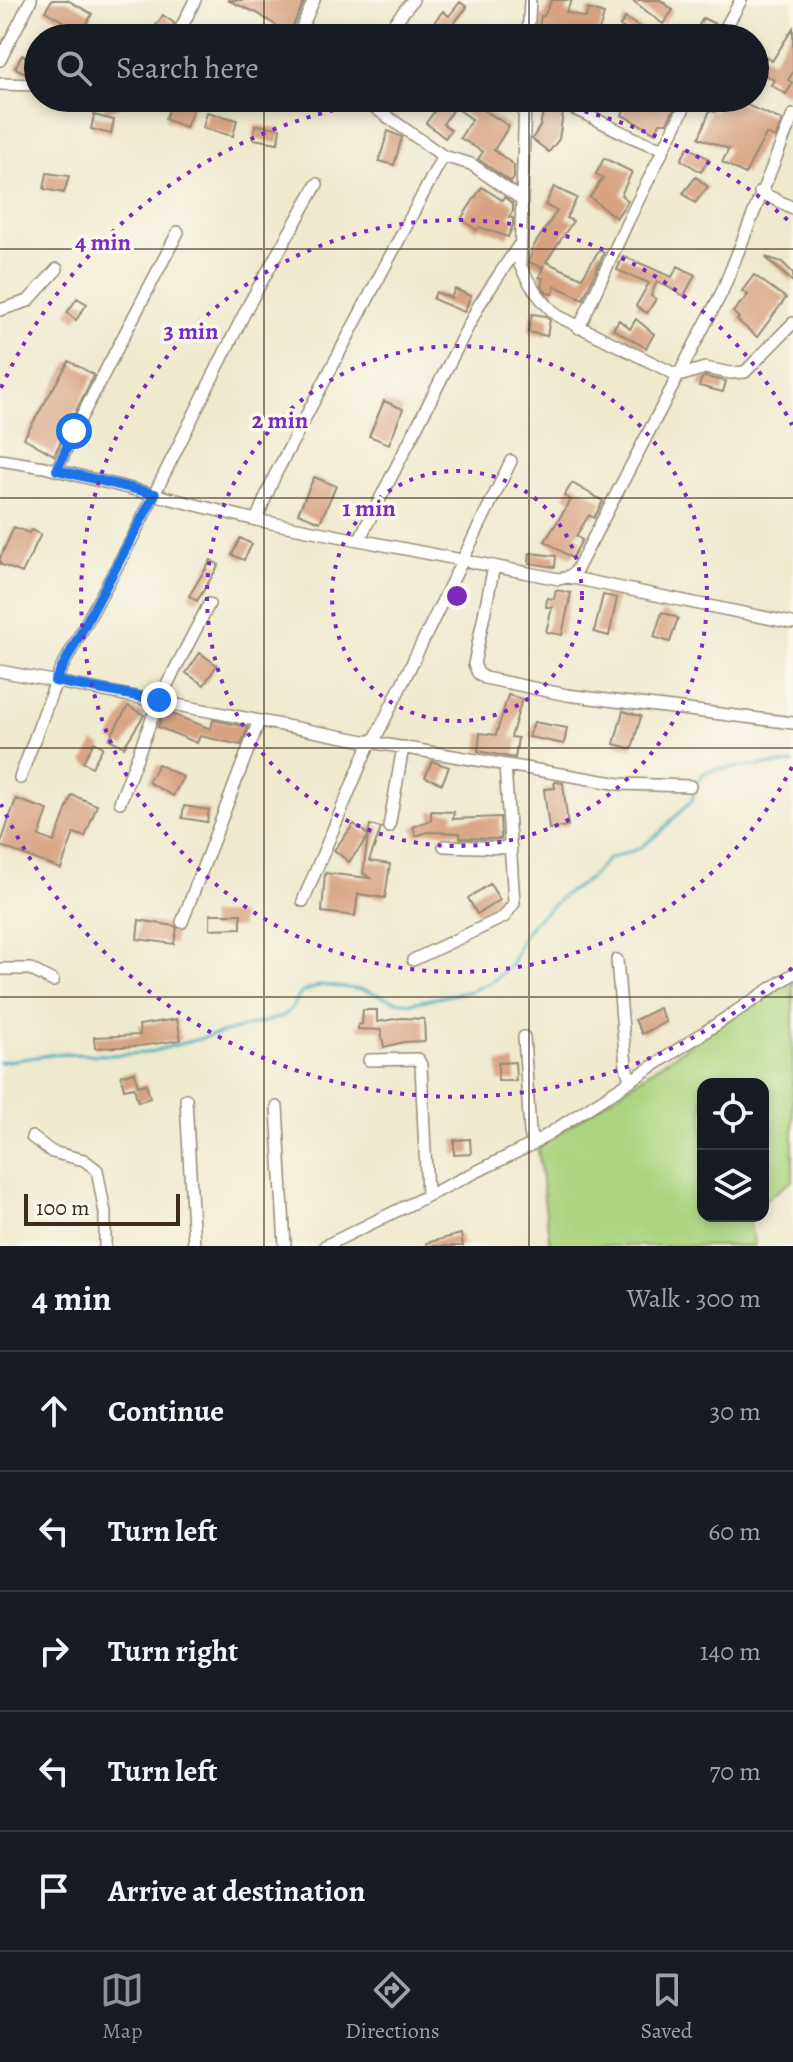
<!DOCTYPE html>
<meta charset="utf-8">
<style>
body{margin:0;font-family:Alegreya,serif;background:#20242c;color:#f1f3f6}
.controls{position:absolute;right:24px;bottom:24px;display:grid;overflow:hidden;border-radius:16px;box-shadow:0 4px 12px #0003}
.controls button{width:72px;height:72px;display:grid;place-items:center;padding:0;border:0;border-bottom:2px solid #363941;background:#171b24;color:#f1f3f6;font:40px sans-serif}
.scale{position:absolute;left:24px;bottom:20px;width:156px;box-sizing:border-box;padding-left:8px;border:4px solid #3b2a1e;border-top:0;font-size:22px;line-height:28px;white-space:nowrap;color:#3b2a1e;-webkit-text-stroke:6px #fbf7ec;paint-order:stroke}
.stop{position:absolute;width:24px;height:24px;margin:-18px;border:6px solid #1a73e8;border-radius:50%;background:#fff}
.stop.end{background:#1a73e8;border-color:#fff;box-shadow:0 2px 8px #0008}
.list{margin:0;padding:0;list-style:none}
h2{display:flex;justify-content:space-between;align-items:center;height:104px;margin:0;padding:0 32px;font-size:34px}
h2 small{font-size:26px;font-weight:400;color:#9ea1a6}
.list li{display:grid;grid-template-columns:52px 1fr auto;gap:24px;align-items:center;box-sizing:border-box;height:120px;padding:0 32px;border-top:2px solid #363941}
.list b{display:block;font-size:30px;white-space:nowrap}
.list em{font-size:26px;font-style:normal;color:#9ea1a6}
.icon{flex:none;width:44px;height:44px;fill:none;stroke:currentColor;stroke-width:2;stroke-linecap:round;stroke-linejoin:round}
.map{position:relative;flex:none;width:793px;height:1246px;overflow:hidden}
.search{position:absolute;background:#171b24;box-shadow:0 4px 12px #0003;left:24px;right:24px;top:24px;height:88px;display:flex;align-items:center;gap:20px;box-sizing:border-box;padding:0 28px;border-radius:44px;color:#9ea1a6;font-size:30px}
.sheet{height:704px;background:#171b24}
nav{display:flex;justify-content:space-around;align-items:center;box-sizing:border-box;height:112px;border-top:2px solid #363941;background:#171b24;font-size:22px;color:#9ea1a6}
nav a{display:grid;justify-items:center;gap:4px}
nav .on{color:#8c9099}
.map>svg:first-child{display:block}
.green{fill:#acd47f;stroke:#747f4e;stroke-width:2}
.lines{fill:none;stroke-linecap:round;stroke-linejoin:round}
.stream{stroke:#3eacbc;stroke-width:3}
.building{fill:#d7a281}
.minor-casing{stroke:#958a76;stroke-width:14}
.minor{stroke:#fff;stroke-width:11}
.route{stroke:#1a73e8;stroke-width:10}
.grid{fill:none;stroke:#3b2a1e;stroke-width:2;stroke-opacity:0.55}
.ring{fill:none;stroke:#7b2cbf;stroke-width:4;stroke-dasharray:4 8}
.centre{fill:#7b2cbf;stroke:#fbf7ec;stroke-width:4}
.ring-label{font-size:24px;text-anchor:middle;font-weight:bold;fill:#7b2cbf;stroke:#fbf7ec;stroke-width:7;stroke-linejoin:round;paint-order:stroke}
</style>
<div class="map">
<svg width="793" height="1246" viewBox="0 0 793 1246">
<rect width="100%" height="100%" fill="#fbf7ec"/>
<filter id="ink" filterUnits="userSpaceOnUse"><feTurbulence type="fractalNoise" baseFrequency=".0125" numOctaves="2"/><feDisplacementMap in="SourceGraphic" scale="16" xChannelSelector="R" yChannelSelector="G"/><feConvolveMatrix kernelMatrix="1 2 1 2 8 2 1 2 1" color-interpolation-filters="sRGB"/></filter>
<filter id="wash" filterUnits="userSpaceOnUse"><feTurbulence type="fractalNoise" baseFrequency=".006" numOctaves="4" result="noise"/><feDisplacementMap in="SourceGraphic" scale="32" xChannelSelector="R" yChannelSelector="G"/><feGaussianBlur stdDeviation="1.8" result="paint"/><feColorMatrix in="noise" values="0 0 0 0 0 0 0 0 0 0 0 0 0 0 0 0 0 1.4 0 .05"/><feComposite in="paint" operator="in"/></filter>
<g filter="url(#wash)">
<rect width="100%" height="100%" fill="#efe9ce"/>
<path class="green" d="M793,975V1180L763,1202V1084H703V1216H748L755,1246H550L538,1149L544,1143Z"/>
<g class="lines">
<path class="stream" d="M0,1062L58,1054L112,1055L146,1053L282,1017L291,1009L301,993L321,985L365,990L396,1001L411,1003L471,991L493,981L512,964L521,940L532,924L564,895L589,879L608,859L640,848L659,833L692,800L697,782L704,773L717,769L793,763"/>
</g>
<g id="blocks">
<path class="building" d="M52,0H67L92,14L82,32L45,11Z
M227,0H305L289,34L257,13Z
M552,0H572L566,12L586,18L588,9L604,14L597,38L538,35L541,16H544Z
M632,0H660L673,10L663,24Z
M460,2L467,7L450,28L463,38H396L409,22L424,35L443,11L449,16Z
M163,15L174,23L168,38L154,28Z
M625,18L657,38H641L620,26Z
M703,18L715,24L707,38H692Z
M793,28V72L788,80L793,83L786,94L771,85L774,80L755,69V50L772,61Z
M22,55L38,63V76H32L15,68Z
M101,98H142V99L106,112Z
M174,98L194,106L186,128L165,119Z
M444,98H465L509,126L494,150L514,165V178L511,182L478,159L483,152L460,138L472,119L455,107L443,124L451,130L445,138L426,123Z
M630,98H680L667,123H660L656,133L622,115Z
M719,98H740L739,102L782,120L775,138L766,134L745,174L722,162L729,149L699,138L710,110L715,112Z
M544,108L563,114L559,139L549,152L532,139L540,126Z
M207,112L237,120L233,136L203,128Z
M94,115L114,120L111,134L91,129Z
M255,125L280,128L278,143L253,139Z
M388,131L402,137L394,165L379,161Z
M688,147L709,159L701,172L681,160Z
M604,158L632,172L621,195L628,201L616,218L590,197L603,178L596,174Z
M47,173L69,176L64,193L44,189Z
M696,177L708,187L695,203L683,193Z
M482,187L502,200L504,197L513,204V211L509,217L513,218V225L508,237L479,227L477,230L461,219Z
M554,187L577,198L566,218L573,221L546,262L582,278L599,250L604,253L583,299L555,286L553,294L547,293L541,285L543,278L539,277L544,265L542,268L529,262L533,247L557,211L545,205Z
M623,256L672,277L678,266L695,275L684,296L657,281L651,296L656,299L647,313L636,306L649,283L617,270Z
M765,257L782,262L793,273V282Z
M754,275L786,298L757,337L737,320L739,318L733,312L748,295L742,291Z
M455,289L471,296L464,312L433,299L436,292L451,298Z
M77,298L87,304L76,320L67,313Z
M532,314L546,316L550,320L547,336L528,332Z
M636,319L654,334L646,348L613,329L619,320L630,329Z
M69,361L94,375L54,455L24,438Z
M705,377L726,381L723,392L699,386L702,378Z
M384,401L403,409L389,444L369,436Z
M314,477L336,486L320,522L298,513Z
M572,483L603,501L594,518L589,515L576,536L582,540L572,558L545,541L571,500L564,496Z
M14,527L29,533L31,530L41,534L22,573L0,564V558Z
M240,538L252,544L244,560L232,555Z
M530,553L556,556L555,567L529,563Z
M211,560L219,565L197,601L189,596Z
M556,590L571,593L562,635L546,632L552,607H546L547,598L554,599Z
M603,595L617,598L609,636L594,632Z
M662,612L678,618L670,642L654,637Z
M200,653L217,665L204,685L186,673Z
M508,695L522,699L511,737L518,738L515,758L478,751L480,733L496,735Z
M128,706L144,715L124,747L109,739Z
M164,711L211,729L213,720L248,727L241,745L200,736L197,743L158,727Z
M623,711L641,716L632,749L614,744Z
M534,722L567,728L564,744L529,737Z
M94,742L103,747L92,767L83,762Z
M432,761L449,767L442,784L425,777Z
M158,764L183,777L173,796L148,782Z
M554,782L563,783L568,826L549,829L544,789L555,788Z
M72,795L97,805L85,837L74,833L61,869L0,846L16,799L48,810L39,836L54,842Z
M184,806L209,810L207,822L182,818Z
M431,811L454,812L453,819L500,817L501,839L460,838V833L427,832L416,836L413,827L431,820Z
M354,824L368,835L370,825L381,828L369,861L390,864L385,898L358,894L355,916L322,912L325,873L370,878L363,873L368,837L349,862L334,850Z
M490,884L500,900L477,914L468,898Z
M210,914H241V928L210,929Z
M139,920L174,926L177,928L174,944L137,939Z
M659,1008L666,1022L642,1034L635,1020Z
M363,1010H377V1022L401,1018L424,1019L425,1041L404,1042L384,1047L381,1030L358,1029V1025L362,1024Z
M177,1019L181,1040L140,1046L95,1048L94,1037L140,1035L139,1025Z
M515,1062L516,1081H498V1063Z
M135,1072L138,1086L146,1084L150,1098L138,1102L134,1087L124,1089L121,1075Z
M470,1139L471,1154L454,1155V1140Z
M461,1234L463,1246H426V1243Z"/>
</g>
</g>
<g filter="url(#ink)">
<use href="#blocks" fill-opacity="0" stroke="#958a76" stroke-width="2"/>
<g class="lines">
<defs>
<path id="minor" d="M176,38L195,0
M297,38L314,0
M382,38L413,0
M528,38L530,0
M720,38L741,0
M0,60L31,0
M0,84L38,85
M361,98L443,156L471,164L521,199
M525,98L520,265C529,285 542,302 558,316L679,376L705,368L731,373L745,372L793,323
M534,98C580,103 618,137 663,148
M760,192L793,208
M0,310L28,301L57,269
M579,328L627,223L689,98
M0,460L44,467L256,520L559,579L568,577L576,571L722,292L793,115
M57,470L74,431L178,232
M256,520L275,475L443,156
M359,540L479,305L519,245
M494,566L474,664L478,673L485,678L567,695L793,723
M568,577L792,623
M0,671L370,742L376,737L511,461
M20,778L59,673L133,537L249,304L317,184
M120,802L159,700L209,604
M389,827L403,747
M444,846L511,848
M303,901L370,742L620,784L690,786
M182,922L259,721
M413,960L504,917L514,903L505,765
M617,960L626,1066L630,1081L793,974
M0,969H30L53,981
M369,1060L418,1059L421,1065L427,1195
M186,1099L194,1246
M277,1107L285,1246
M32,1137L52,1152L84,1160L97,1170L105,1213V1246
M533,1144L630,1081
M325,1246L533,1144L530,1133L524,1037"/>
</defs>
<use href="#minor" class="minor-casing"/>
<use href="#minor" class="minor"/>
</g>
</g>
<g class="lines" filter="url(#ink)">
<path class="route" d="M74,431L57,470L155,494L55,681L159,700"/>
</g>
<path class="grid" d="M264,0V38M529,0V38M264,98V1246M529,98V1246M0,249H793M0,498H793M0,748H793M0,997H793"/>
<g class="ring">
<circle cx="457" cy="596" r="125"/>
<circle cx="457" cy="596" r="250"/>
<path d="M792 767A376 376 0 1 1 792 425"/>
<path d="M792 968A501 501 0 0 1 1 804M1 388A501 501 0 0 1 400 98M514 98A501 501 0 0 1 792 224"/>
</g>
<circle cx="457" cy="596" r="12" class="centre"/>
<g class="ring-label">
<text x="103" y="250">4 min</text>
<text x="191" y="339">3 min</text>
<text x="280" y="428">2 min</text>
<text x="369" y="516">1 min</text>
</g>
</svg>
<div class="controls">
<button><svg class="icon" aria-label="locate" viewBox="0 0 24 24"><circle cx="12" cy="12" r="6"/><path d="M12 2v4M12 18v4M2 12h4M18 12h4"/></svg></button>
<button><svg class="icon" aria-label="layers" viewBox="0 0 24 24"><path d="M12 4l9 5-9 5-9-5zM3 14l9 5 9-5"/></svg></button>
</div>
<div class="scale">100 m</div>
<div class="stop" style="left:74px;top:431px"></div>
<div class="stop end" style="left:159px;top:700px"></div>
<div class="search"><svg class="icon" aria-label="search" viewBox="0 0 24 24"><circle cx="10" cy="10" r="6"/><path d="M15 15l6 6"/></svg>Search here</div>
</div>
<section class="sheet">
<h2>4 min<small>Walk · 300 m</small></h2>
<ul class="list">
<li><svg class="icon" aria-label="ahead" viewBox="0 0 24 24"><path d="M12 20V5M6 11l6-6 6 6"/></svg><div><b>Continue</b></div><em>30 m</em></li>
<li><svg class="icon" aria-label="left" viewBox="0 0 24 24"><path d="M17 20v-9H6M10 6l-5 5 5 5"/></svg><div><b>Turn left</b></div><em>60 m</em></li>
<li><svg class="icon" aria-label="right" viewBox="0 0 24 24"><path d="M7 20v-9h11M14 6l5 5-5 5"/></svg><div><b>Turn right</b></div><em>140 m</em></li>
<li><svg class="icon" aria-label="left" viewBox="0 0 24 24"><path d="M17 20v-9H6M10 6l-5 5 5 5"/></svg><div><b>Turn left</b></div><em>70 m</em></li>
<li><svg class="icon" aria-label="arrive" viewBox="0 0 24 24"><path d="M6 21V4h12l-3 4 3 4H6"/></svg><div><b>Arrive at destination</b></div></li>
</ul>
</section>
<nav>
<a class="on"><svg class="icon" aria-label="map" viewBox="0 0 24 24"><path d="M3 6l6-2 6 2 6-2v14l-6 2-6-2-6 2zM9 4v14M15 6v14"/></svg>Map</a>
<a><svg class="icon" aria-label="directions" viewBox="0 0 24 24"><path d="M12 3l9 9-9 9-9-9zM9 14v-3h6M13 9l2 2-2 2"/></svg>Directions</a>
<a><svg class="icon" aria-label="saved" viewBox="0 0 24 24"><path d="M7 4h10v16l-5-4-5 4z"/></svg>Saved</a>
</nav>
